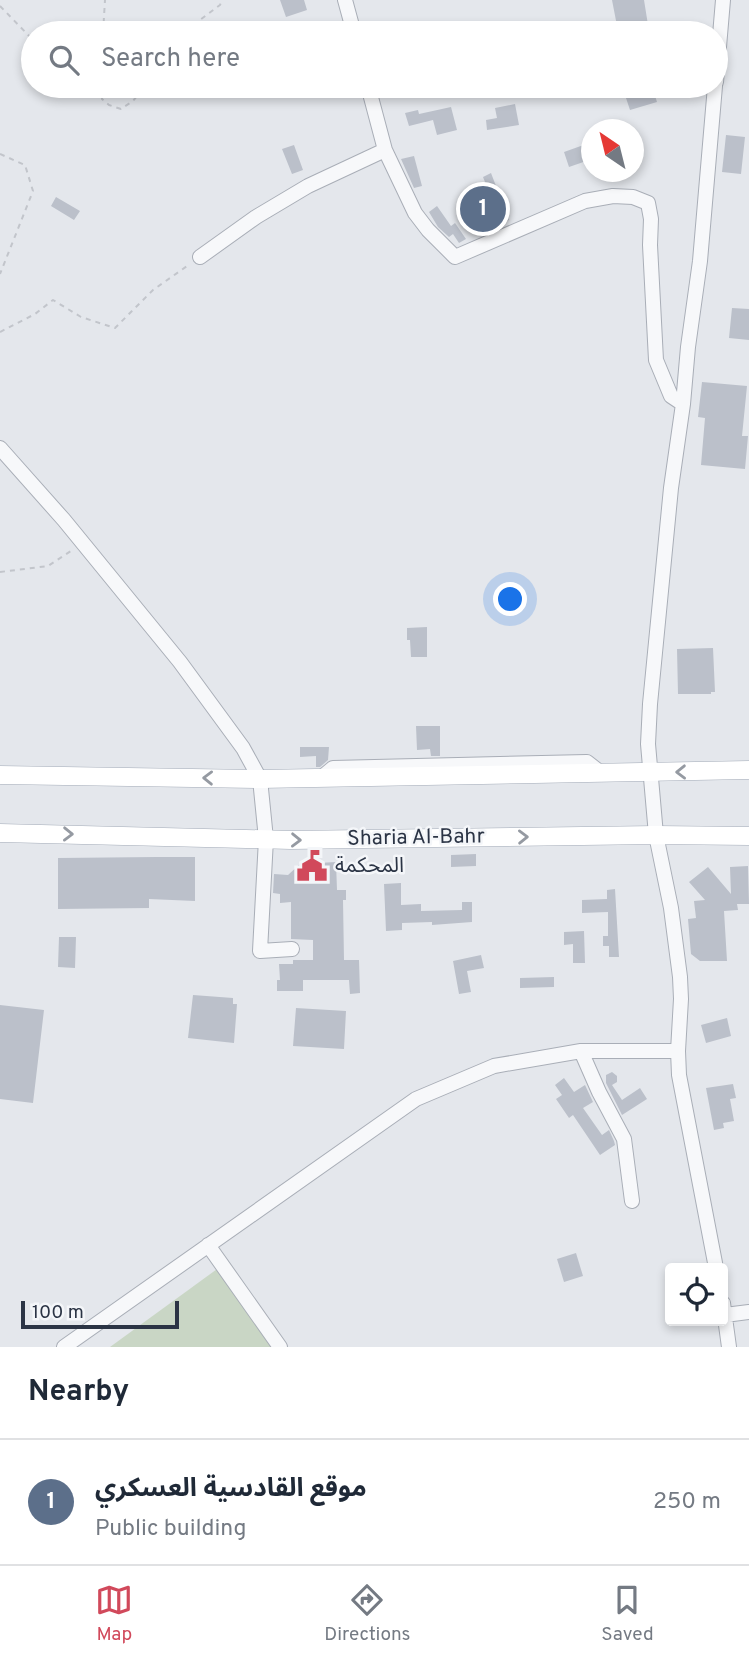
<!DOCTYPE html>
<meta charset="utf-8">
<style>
body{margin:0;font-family:Overpass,"Noto Sans Arabic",sans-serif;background:#f6f6f7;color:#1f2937}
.controls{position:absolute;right:21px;bottom:21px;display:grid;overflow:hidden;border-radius:7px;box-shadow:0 4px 10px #0003}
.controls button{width:63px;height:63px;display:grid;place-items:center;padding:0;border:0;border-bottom:2px solid #e0e1e3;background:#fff;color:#1f2937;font:35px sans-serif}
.compass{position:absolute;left:581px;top:119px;width:63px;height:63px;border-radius:50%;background:#fff;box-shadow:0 4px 10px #0003;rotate:325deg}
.scale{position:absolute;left:21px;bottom:18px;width:158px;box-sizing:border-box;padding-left:7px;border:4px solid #2b3445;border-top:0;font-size:19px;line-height:24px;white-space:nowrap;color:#2b3445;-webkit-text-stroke:5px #f4f6f9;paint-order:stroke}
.you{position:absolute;left:511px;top:600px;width:24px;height:24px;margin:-18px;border:5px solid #fff;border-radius:50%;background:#1a73e8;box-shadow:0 0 0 10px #1a73e833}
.badge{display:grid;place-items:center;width:46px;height:46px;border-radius:50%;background:#d1495b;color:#fff;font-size:23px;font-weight:700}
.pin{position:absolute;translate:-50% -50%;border:4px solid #fff;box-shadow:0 2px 7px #0006}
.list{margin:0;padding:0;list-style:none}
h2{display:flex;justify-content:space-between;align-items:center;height:91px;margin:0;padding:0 28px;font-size:30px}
h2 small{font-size:23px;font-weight:400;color:#747a83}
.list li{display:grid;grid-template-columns:46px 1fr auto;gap:21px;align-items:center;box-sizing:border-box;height:126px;padding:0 28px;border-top:2px solid #e0e1e3}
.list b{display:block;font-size:26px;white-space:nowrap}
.list p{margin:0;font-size:23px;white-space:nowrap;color:#747a83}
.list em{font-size:23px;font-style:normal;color:#747a83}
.icon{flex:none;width:38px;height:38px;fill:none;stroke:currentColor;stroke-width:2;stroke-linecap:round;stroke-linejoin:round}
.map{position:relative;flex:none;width:749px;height:1347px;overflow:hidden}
.search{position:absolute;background:#fff;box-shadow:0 4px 10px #0003;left:21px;right:21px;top:21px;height:77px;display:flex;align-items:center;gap:18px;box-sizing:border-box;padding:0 24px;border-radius:38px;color:#747a83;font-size:26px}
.sheet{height:217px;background:#fff}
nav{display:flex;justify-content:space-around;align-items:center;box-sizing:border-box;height:98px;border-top:2px solid #e0e1e3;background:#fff;font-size:19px;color:#747a83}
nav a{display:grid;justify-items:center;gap:4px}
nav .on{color:#d1495b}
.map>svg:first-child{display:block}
.green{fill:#c9d6c5}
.building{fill:#bbc0ca}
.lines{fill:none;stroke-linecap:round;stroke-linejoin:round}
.minor-casing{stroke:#a9aeb7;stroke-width:16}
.major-casing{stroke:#a3abb8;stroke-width:19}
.path{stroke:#c2c5cb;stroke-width:2;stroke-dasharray:5 5;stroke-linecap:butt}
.minor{stroke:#f7f8fa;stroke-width:14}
.major{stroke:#fff;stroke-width:18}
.oneway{stroke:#959aa2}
.labels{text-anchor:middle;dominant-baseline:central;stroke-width:5;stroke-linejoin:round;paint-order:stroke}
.street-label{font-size:21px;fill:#2b3445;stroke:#f4f6f9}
.poi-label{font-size:21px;fill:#2b3445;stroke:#f4f6f9;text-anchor:start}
</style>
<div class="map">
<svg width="749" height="1347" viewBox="0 0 749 1347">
<rect width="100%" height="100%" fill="#e4e7ec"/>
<path class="green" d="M224,1264L285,1347H110Z"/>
<path class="building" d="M280,0H304L307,10L286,17Z
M612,0H644L648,25L618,31Z
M622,86H652L657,102L630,110Z
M515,104L519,125L487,130L486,120L497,118L495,108Z
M451,107L457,130L437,135L433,120L409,126L405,113L418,110L419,114Z
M726,135L745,137L741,174L722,172Z
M592,142V159L569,167L564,152Z
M294,145L303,170L292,174L282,149Z
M414,156L422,186L414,188L401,159Z
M491,173L509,220L481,231L477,220L497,212L483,177Z
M56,197L80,211L74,220L51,206Z
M437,206L451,226L455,223L466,239L459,243L453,234L449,237L438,227L429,212Z
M732,308L749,309V340L729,338Z
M702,382L747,386L742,436H748L745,469L701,465L705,418L698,417Z
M427,627V657H411L410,640H407V628Z
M713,648L715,692H711V694H678L677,649Z
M416,726H440V756H431L430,749L417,750Z
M300,747H329L328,760L320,767H316V756L300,757Z
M476,854V866L451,867V855Z
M156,857H195V901L149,899V908L58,909V858Z
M336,862L337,890H346V900H343L344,960H359L360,993L350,994L349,980H303V991H277V980H280L279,964H293V960H313V940L291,939V902L280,903V894L273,893L274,874L288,875L300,864Z
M748,866L749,904H737L738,910L724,911L727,961H700L691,954L688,919L696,918L694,901L705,900L689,882L708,867L731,894L730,867Z
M401,883V905L421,904V911L462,910V902H472V922L432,925V922L402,923V930L386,931L384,884Z
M615,889L619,957H609V946H603V936H608V912L582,913V900L607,899V890Z
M584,931L585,963H573V944L564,945V932Z
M59,937H76L75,968L58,967Z
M481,955L484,968L467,971L471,992L459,994L453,961Z
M554,977V987L520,988V978Z
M193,995L233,998V1004H237L234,1043L188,1038Z
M0,1005L44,1010L33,1103L0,1099Z
M296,1008L346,1011L344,1049L293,1046Z
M727,1018L731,1036L706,1043L701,1025Z
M612,1072L617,1076V1082L612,1085L622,1100L640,1088L647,1099L622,1115L606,1083V1075Z
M564,1078L574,1092L585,1085L593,1102L583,1108L602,1135L609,1130L614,1141L615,1145L600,1155L573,1115L569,1118L556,1099L562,1095L555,1085Z
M733,1084L736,1098L730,1099L734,1121L723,1123L724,1128L714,1130L706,1088Z
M576,1253L583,1276L564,1282L557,1259Z"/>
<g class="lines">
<defs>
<path id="minor" d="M345,0L354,33
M716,82L723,0
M368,86L385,150L415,213L428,230L455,257L585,201L613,196L633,197L648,203L651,219L650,245L656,360L671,396L683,404
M715,86L700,261L688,347L683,404L671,488L650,704L648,744L656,835L671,908L680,977L681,999L678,1051L679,1075L716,1268
M200,257L256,217L308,186L385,150
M0,448L64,520L180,662L243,748L260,779L266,839L260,951L292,949
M321,778L333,768L587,762L601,773
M581,1051L599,1092L624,1139L632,1201
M208,1245L280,1347
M723,1303L729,1347
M725,1315L749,1312
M64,1347L416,1099L494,1066L581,1051H678"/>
<path id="major" d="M0,775L260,779L749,770
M0,833L291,840L656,835L749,836"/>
</defs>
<use href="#minor" class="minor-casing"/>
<use href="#major" class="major-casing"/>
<path class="path" d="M0,6L33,40
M103,33L105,0
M187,33L196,23L220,5L222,0
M101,86L102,99L109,105L121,109L133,101L145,86
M0,154L25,165L33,191L0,274
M0,332L35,314L53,300L81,317L115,328L153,290L190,264
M0,572L48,566L71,551"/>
<use href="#minor" class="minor"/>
<use href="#major" class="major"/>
</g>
<defs><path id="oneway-chevron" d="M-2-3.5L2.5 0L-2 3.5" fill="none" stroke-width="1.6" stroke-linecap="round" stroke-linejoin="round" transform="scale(1.75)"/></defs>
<g class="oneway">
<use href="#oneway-chevron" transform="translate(681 772) rotate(179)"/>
<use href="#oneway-chevron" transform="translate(208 778) rotate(-179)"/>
<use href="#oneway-chevron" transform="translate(68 834) rotate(1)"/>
<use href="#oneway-chevron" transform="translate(523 837) rotate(-1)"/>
<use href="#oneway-chevron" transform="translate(296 840) rotate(1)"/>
</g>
<defs>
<symbol id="civic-bare" viewBox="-9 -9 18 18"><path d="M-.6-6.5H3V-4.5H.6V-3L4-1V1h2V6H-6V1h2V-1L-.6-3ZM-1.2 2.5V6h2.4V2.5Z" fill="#d1495b" stroke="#f4f6f9" stroke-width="2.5" paint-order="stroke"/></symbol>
</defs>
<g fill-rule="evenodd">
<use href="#civic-bare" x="290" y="844" width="44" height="44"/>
</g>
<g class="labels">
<g class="street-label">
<text transform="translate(416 838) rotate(-1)">Sharia Al-Bahr</text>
</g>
<g class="poi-label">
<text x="335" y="866">المحكمة</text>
</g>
</g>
</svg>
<div class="controls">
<button><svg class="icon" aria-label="locate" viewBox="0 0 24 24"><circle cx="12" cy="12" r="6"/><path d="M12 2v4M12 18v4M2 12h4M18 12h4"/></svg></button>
</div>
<svg class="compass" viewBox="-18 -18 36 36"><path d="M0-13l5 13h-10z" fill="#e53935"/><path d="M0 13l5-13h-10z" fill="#747a83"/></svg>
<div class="scale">100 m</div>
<div class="you"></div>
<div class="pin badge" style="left:483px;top:209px;background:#5c6f8a">1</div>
<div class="search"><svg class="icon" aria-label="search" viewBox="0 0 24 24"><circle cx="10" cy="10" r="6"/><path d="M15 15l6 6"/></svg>Search here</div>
</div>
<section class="sheet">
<h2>Nearby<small></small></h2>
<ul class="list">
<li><span class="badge" style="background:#5c6f8a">1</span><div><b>موقع القادسية العسكري</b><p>Public building</p></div><em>250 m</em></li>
</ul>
</section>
<nav>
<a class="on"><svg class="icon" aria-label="map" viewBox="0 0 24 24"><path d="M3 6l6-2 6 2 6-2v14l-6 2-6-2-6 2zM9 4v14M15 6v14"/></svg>Map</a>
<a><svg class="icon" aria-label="directions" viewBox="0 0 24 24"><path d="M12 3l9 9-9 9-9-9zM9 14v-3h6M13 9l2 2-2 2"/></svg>Directions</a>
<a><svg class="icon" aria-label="saved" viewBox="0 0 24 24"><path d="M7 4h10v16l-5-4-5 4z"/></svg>Saved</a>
</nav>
